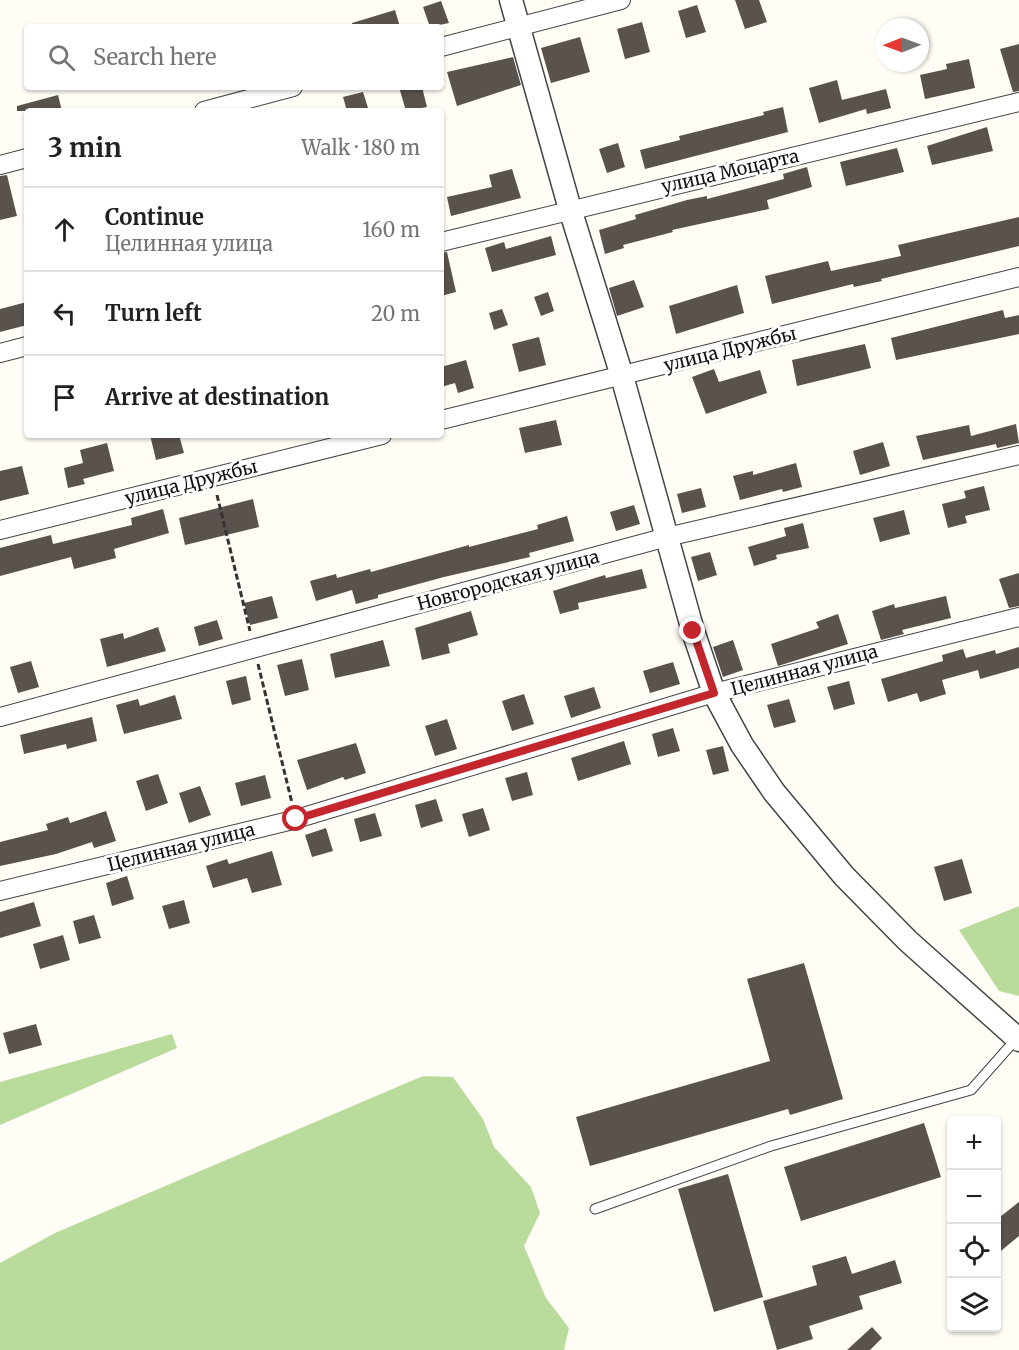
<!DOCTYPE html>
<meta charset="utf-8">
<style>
body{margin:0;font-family:Merriweather,serif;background:#f6f6f6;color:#202124}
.controls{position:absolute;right:18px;bottom:18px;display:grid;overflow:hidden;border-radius:6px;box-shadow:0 2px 4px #0004}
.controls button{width:54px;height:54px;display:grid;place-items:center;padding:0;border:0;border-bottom:2px solid #e0e0e0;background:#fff;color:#202124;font:30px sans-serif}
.compass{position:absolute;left:875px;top:18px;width:54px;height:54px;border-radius:50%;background:#fff;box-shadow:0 2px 4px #0004;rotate:269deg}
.stop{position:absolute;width:18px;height:18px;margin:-14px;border:4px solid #c4262e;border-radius:50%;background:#fff}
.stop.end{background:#c4262e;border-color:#fff;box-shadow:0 2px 6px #0008}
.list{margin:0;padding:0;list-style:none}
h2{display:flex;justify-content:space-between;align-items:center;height:78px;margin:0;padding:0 24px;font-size:26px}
h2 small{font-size:20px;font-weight:400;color:#757577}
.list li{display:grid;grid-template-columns:39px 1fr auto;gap:18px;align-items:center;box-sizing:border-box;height:84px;padding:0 24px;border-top:2px solid #e0e0e0}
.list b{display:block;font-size:22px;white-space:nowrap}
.list p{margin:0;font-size:20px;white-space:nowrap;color:#757577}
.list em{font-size:20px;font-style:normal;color:#757577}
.icon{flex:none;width:33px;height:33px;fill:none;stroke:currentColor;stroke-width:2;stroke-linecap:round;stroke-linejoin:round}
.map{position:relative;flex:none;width:1019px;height:1350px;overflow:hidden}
.search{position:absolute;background:#fff;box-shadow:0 2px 4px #0004;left:24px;top:24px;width:420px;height:66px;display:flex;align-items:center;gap:15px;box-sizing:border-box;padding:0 21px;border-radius:6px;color:#757577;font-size:22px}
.panel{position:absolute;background:#fff;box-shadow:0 2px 4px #0004;left:24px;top:108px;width:420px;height:330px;border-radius:6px}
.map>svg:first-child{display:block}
.forest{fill:#b9dc9c}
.building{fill:#5a524d}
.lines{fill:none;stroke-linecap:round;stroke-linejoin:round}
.service-casing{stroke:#444;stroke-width:11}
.minor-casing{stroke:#444;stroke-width:20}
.tertiary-casing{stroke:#444;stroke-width:25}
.path{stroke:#333;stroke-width:3;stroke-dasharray:6 3;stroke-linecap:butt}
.service{stroke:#fff;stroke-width:9}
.minor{stroke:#fff;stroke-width:18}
.tertiary{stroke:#fff;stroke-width:22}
.route{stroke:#c4262e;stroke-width:8}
.labels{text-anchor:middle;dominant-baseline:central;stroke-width:6;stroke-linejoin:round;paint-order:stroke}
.street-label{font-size:18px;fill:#111;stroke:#fff}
</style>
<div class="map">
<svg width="1019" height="1350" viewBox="0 0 1019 1350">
<rect width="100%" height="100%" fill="#fffdf5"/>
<path class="forest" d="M1019,906V996L999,991L959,930Z
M172,1034L177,1048L0,1125V1082Z
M423,1076L453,1077L483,1119L494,1147L531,1187L540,1213L524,1246L546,1298L569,1328L564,1350H0V1263L55,1233Z"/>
<path class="building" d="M735,0H759L767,22L745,29Z
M441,1L449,23L430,27L423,7Z
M697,5L706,32L686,38L678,11Z
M395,10L400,27H352V23Z
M642,22L650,52L625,59L617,29Z
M580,37L590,72L551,83L541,48Z
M1019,44V91L1013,92L1000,49Z
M513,57L521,85L457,106L447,72Z
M969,59L975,88L925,99L920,75L947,69L946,64Z
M837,80L842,100L886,89L891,108L867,114L866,109L819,123L809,88Z
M399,87H422L427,107L406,111Z
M363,92L369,111H347L343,97Z
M58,95L62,111H17V106Z
M783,107L788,132L645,169L640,150L680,140L679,136L764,115L763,112Z
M987,127L993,151L932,165L927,146Z
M618,143L625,167L607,173L599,149Z
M897,148L904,172L846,186L840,162Z
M807,167L812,187L767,200L769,209L672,230L673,232L623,245L624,248L605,254L599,230L636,219L635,215L687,200L707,196V199L784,179L783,174Z
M512,169L521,198L451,216L447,197L492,187L489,175Z
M7,175L17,216L0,220V176Z
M1019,217V246L881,279L882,281L854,287L853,284L772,304L765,276L828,261L831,271L901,256L898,245Z
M551,236L556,255L492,272L485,248L504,242L506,249Z
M447,252L456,292L441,296V253Z
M634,280L644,307L617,316L609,288Z
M737,285L744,313L676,334L669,306Z
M548,292L554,311L541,316L534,297Z
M27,302V325L0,332V309Z
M502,309L508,325L494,330L489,313Z
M1003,310L1005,318L1019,315V334L896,360L891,338Z
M539,337L546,365L519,372L512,344Z
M865,344L871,368L797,386L792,360Z
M466,360L474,388L458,393L455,383L441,387V367Z
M714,369L719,382L760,370L767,393L706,414L692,377Z
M556,420L562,445L525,453L519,428Z
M1016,424L1019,443L997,448L996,444L923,460L916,436L969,425L971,436Z
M150,435H179L184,453L156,460Z
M883,442L890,466L860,475L853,451Z
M107,443L114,471L83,479L85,484L68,488L64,468L83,463L80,450Z
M796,463L802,487L783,492L782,489L740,500L733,476L753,471V475Z
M22,466L29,494L0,501V471Z
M984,486L990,510L965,516L967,523L948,528L942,504L966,498L964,491Z
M701,488L706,507L682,513L677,494Z
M253,499L259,527L185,545L179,518Z
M634,505L640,524L616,531L610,512Z
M163,509L169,533L114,549L116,558L74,569L71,557L0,576V548L51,535L53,544L132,525L131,518Z
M904,510L910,534L880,542L873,518Z
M567,516L574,541L529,553L530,557L444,577L378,595V598L356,604L352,590L316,601L310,581L336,574L337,578L370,569L371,572L469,545V547L538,529L537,525Z
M803,523L809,548L776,555L777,559L754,566L748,547L786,536L784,528Z
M710,552L717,575L698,581L691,557Z
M642,569L647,588L578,603L579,609L560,614L553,591L605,575L606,578Z
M1019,573V606L1009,608L999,579Z
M272,596L278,618L250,625L244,603Z
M946,596L951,618L902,630L904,634L881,640L872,611L894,604L895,608Z
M471,611L478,635L448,644L450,653L422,660L415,628Z
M838,614L848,644L778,666L771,644L819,628L816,622Z
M217,620L223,639L199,646L194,627Z
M158,627L166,651L107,667L100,639L123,633L124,639Z
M383,640L390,666L335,678L330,654Z
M733,640L743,670L723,677L713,647Z
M1019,647V668L980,679L978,670L942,680L946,694L920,702L917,693L888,702L881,679L943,661L942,655L963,649L966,658L995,650L996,654Z
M302,659L309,690L285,696L277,665Z
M31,661L39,687L18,693L10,667Z
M673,662L680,684L650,693L643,671Z
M246,676L251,700L232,705L226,681Z
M849,681L855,704L834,710L827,687Z
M594,687L601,708L571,718L564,696Z
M524,694L534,724L512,731L502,701Z
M175,695L182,719L124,734L116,705L138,699L140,706Z
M789,699L796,722L774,728L767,705Z
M92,717L97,741L67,749L66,744L24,754L20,735Z
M447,719L457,749L435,756L425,726Z
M673,728L680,751L658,757L652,734Z
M624,741L631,764L578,781L571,758Z
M356,743L366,773L345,780L343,777L307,790L297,760Z
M723,746L729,771L713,775L706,750Z
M527,772L533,795L512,801L505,778Z
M158,774L168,803L146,811L136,781Z
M265,775L271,798L241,806L235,783Z
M200,786L211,815L189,823L179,793Z
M436,799L443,821L421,828L415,805Z
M483,808L490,830L469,837L462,814Z
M106,811L116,841L94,848L92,842L56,854L0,866V842L48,830L46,824L68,817L70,823Z
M375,813L382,836L360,842L354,819Z
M326,828L333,851L312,857L305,835Z
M272,851L282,885L252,893L247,878L213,888L206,866L227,859L229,864Z
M962,859L972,893L944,901L934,867Z
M127,876L134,899L112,906L106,883Z
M184,900L190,923L169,929L162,906Z
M34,902L41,926L0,938V912Z
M94,915L101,938L79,944L73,921Z
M63,935L70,960L40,969L33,944Z
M804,963L843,1099L790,1115L788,1109L590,1166L576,1117L770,1061L747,979Z
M36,1024L42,1045L9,1054L3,1033Z
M924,1123L941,1177L801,1221L784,1167Z
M728,1174L763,1297L714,1312L678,1189Z
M1019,1202V1236L996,1255V1220Z
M846,1256L852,1274L895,1260L902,1283L859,1296L863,1309L809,1326L813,1339L777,1350L763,1301L817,1285L812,1266Z
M872,1327L882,1338L870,1350H847Z"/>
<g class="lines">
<defs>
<path id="service" d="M595,1209L771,1146L971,1090L1017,1038"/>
<path id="minor" d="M441,47L621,0
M204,111L293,87
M0,165L27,158
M441,242L1019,102
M0,353L27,346
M441,420L1019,277
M0,530L382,435
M0,717L667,537L1019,455
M0,891L293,820L714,693L1019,617"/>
<path id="tertiary" d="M511,0L570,209L622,376L693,631L714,693L742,745L774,792L844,876L908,941L1019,1040"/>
</defs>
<use href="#service" class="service-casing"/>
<use href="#minor" class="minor-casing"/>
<use href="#tertiary" class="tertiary-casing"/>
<path class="path" d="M217,495L250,631
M258,664L292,803"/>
<use href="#service" class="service"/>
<use href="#minor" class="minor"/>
<use href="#tertiary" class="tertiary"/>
</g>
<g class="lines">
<path class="route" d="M296,819L714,693L693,631"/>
</g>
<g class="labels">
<g class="street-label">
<text transform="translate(730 171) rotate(-13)">улица Моцарта</text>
<text transform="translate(730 349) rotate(-14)">улица Дружбы</text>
<text transform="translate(191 482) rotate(-14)">улица Дружбы</text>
<text transform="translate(508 580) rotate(-15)">Новгородская улица</text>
<text transform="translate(804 670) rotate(-15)">Целинная улица</text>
<text transform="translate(181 847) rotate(-14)">Целинная улица</text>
</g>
</g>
</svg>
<div class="controls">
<button>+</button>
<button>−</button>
<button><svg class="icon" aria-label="locate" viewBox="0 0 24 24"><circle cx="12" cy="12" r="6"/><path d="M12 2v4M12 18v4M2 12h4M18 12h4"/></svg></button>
<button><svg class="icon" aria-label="layers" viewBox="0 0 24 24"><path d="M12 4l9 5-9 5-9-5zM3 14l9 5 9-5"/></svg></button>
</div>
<svg class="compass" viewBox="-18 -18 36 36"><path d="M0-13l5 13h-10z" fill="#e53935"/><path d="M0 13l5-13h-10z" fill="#757577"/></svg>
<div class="stop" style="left:296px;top:819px"></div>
<div class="stop end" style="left:693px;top:631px"></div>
<div class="search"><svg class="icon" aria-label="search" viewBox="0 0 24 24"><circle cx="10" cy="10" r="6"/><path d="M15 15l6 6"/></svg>Search here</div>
<section class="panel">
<h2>3 min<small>Walk · 180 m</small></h2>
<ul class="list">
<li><svg class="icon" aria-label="ahead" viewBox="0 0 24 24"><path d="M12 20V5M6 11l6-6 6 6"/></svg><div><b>Continue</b><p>Целинная улица</p></div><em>160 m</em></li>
<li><svg class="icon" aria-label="left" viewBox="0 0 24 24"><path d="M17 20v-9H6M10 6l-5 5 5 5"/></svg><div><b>Turn left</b></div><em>20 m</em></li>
<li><svg class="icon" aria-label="arrive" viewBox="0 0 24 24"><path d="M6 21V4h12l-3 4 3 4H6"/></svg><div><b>Arrive at destination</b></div></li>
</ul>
</section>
</div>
